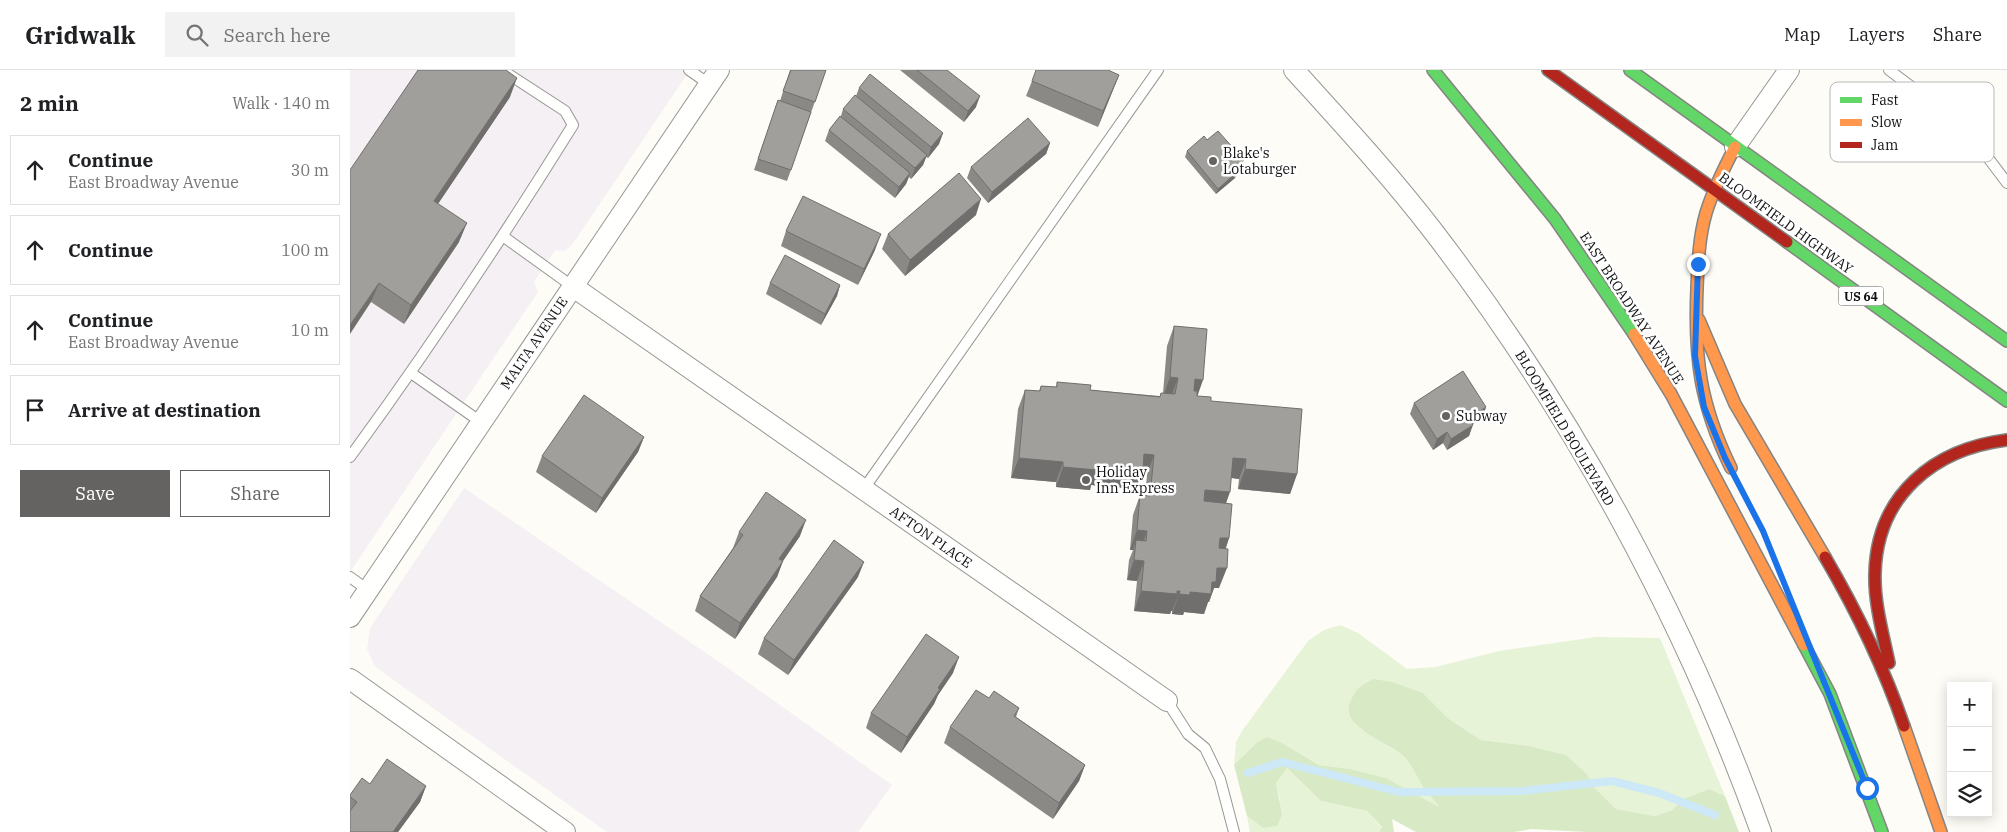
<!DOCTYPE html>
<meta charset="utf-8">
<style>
body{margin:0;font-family:"IBM Plex Serif",serif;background:#f2f2f2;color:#202124}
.controls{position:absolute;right:15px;bottom:15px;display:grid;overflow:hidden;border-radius:0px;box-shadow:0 2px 12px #0003}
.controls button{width:45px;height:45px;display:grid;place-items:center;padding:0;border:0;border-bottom:1px solid #e0e0e0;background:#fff;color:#202124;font:25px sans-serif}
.stop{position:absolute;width:15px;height:15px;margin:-11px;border:4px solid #1a73e8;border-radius:50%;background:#fff}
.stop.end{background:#1a73e8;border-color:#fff;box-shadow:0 1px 5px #0008}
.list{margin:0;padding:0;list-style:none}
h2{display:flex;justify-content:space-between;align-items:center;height:65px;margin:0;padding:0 20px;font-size:21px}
h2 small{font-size:16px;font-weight:400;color:#757577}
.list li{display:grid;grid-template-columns:32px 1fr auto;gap:15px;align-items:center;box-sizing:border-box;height:70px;margin:0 10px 10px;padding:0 10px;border:1px solid #e0e0e0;border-radius:0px}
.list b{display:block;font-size:19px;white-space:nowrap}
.list p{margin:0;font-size:16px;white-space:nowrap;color:#757577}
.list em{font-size:16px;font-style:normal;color:#757577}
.actions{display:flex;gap:10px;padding:15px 20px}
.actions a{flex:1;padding:11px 0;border:1px solid #646362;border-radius:0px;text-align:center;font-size:18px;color:#646362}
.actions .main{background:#646362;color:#fff}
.icon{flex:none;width:28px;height:28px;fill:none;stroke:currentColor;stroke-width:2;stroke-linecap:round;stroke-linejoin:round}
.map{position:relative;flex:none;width:1657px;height:762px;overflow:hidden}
header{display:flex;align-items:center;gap:30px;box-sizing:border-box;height:70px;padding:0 25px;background:#fff;border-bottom:1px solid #e0e0e0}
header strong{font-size:24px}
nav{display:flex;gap:28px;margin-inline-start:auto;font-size:18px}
.search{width:350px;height:45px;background:#f2f2f2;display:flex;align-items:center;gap:12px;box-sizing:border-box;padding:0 18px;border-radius:0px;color:#757577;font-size:19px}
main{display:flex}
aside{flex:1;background:#fff}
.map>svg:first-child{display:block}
.industrial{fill:#f5f0f3}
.green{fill:#e7f3d7}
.forest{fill:#d8eac5}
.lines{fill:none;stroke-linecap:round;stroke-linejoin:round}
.stream{stroke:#cde8f7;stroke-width:8}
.lane-casing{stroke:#979795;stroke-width:12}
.street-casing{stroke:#979795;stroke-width:22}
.fast-casing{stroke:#858482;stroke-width:14}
.slow-casing{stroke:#858482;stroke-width:14}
.jam-casing{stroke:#858482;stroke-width:14}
.lane{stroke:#fffffe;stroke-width:10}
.street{stroke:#fffffe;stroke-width:20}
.fast{stroke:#63d668;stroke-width:11}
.slow{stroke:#ff974d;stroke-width:11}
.jam{stroke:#b3261e;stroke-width:11}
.wall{fill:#8a8986}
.shaded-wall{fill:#716f6d}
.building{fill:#a19f9c;stroke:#716f6d}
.route{stroke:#1a73e8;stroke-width:6}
.poi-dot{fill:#646362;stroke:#fff;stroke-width:2}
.labels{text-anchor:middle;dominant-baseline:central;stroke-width:5;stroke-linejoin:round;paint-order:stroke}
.shield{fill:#fff;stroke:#585858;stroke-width:1}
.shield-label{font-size:12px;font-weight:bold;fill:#111}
.poi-label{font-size:14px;fill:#111;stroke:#fff;text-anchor:start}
.street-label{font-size:14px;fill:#111;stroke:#fff}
.key{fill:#fff;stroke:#b8b8b8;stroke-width:1}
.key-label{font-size:14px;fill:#111}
</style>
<header>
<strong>Gridwalk</strong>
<div class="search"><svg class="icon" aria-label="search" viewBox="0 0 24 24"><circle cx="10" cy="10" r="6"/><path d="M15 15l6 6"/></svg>Search here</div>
<nav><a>Map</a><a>Layers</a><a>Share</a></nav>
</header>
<main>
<aside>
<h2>2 min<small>Walk · 140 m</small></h2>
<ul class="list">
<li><svg class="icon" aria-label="ahead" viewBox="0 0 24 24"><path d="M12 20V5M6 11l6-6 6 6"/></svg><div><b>Continue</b><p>East Broadway Avenue</p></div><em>30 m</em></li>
<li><svg class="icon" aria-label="ahead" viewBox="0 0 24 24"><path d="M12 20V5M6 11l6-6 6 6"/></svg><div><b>Continue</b></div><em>100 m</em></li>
<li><svg class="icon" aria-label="ahead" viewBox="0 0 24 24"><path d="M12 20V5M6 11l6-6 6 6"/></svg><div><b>Continue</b><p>East Broadway Avenue</p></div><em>10 m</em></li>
<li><svg class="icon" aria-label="arrive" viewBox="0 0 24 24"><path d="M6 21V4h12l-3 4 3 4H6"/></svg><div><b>Arrive at destination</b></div></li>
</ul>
<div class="actions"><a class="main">Save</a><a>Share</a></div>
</aside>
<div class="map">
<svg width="1657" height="762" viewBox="0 0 1657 762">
<rect width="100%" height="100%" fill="#fdfcf7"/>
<path class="industrial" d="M0,0H340L222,175L214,181L205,180L184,212L188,222L0,502Z
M114,418L375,596L542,715L508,762H257L31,601L24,595L17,579L20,558Z"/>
<path class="green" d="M990,555L1008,563L1057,599L1086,597L1149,581L1246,567L1310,568L1375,726L1359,719L1333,729L1322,740L1305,746L1266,739L1244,717L1237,704L1216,685L1180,676L1131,670L1099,649L1073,623L1009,658L1051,684L1067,702L1074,720L1090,738L1036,708L1001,699L969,695L932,673H906L884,695L886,672L892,661L958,571L974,560Z
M937,698L971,731L1017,741L1032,758L1029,762H900L897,746L913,758L930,730L926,713Z"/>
<path class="forest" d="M1023,609L1042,612L1073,623L1099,649L1131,670L1180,676L1216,685L1237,704L1244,717L1266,739L1305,746L1322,740L1333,729L1359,719L1375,726L1389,762H1236L1181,759L1164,762H1066L1042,749L1044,762H1029L1032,757L1017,741L971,731L937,698L926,713L932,745L927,756L913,758L897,746L884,695L906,673L917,667L932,673L969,695L1001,699L1036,708L1089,737C1085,731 1078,725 1074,719C1067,706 1062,694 1051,684C1036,672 990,656 1000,633C1006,618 1009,617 1023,609Z"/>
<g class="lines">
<path class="stream" d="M898,703L932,692L1049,722L1172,721L1262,711L1309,723L1365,745"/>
<defs>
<path id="lane" d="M339,0L359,14
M1539,0L1614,56L1657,113
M154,167L222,216
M61,303L131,352
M0,387C79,279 152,169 223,55L215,41L152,0
M513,420L808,0
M0,507L18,520
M817,631L838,664L855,678L870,709L884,762"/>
<path id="street" d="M944,0C992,53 1040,105 1083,161C1222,342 1334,547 1411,762
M1385,77L1439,0
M222,216L817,631
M0,547L369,0
M0,609L215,762"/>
<path id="fast" d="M1083,0L1205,149L1284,264
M1280,0L1657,271
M1437,172L1657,331
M1454,575L1480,624L1532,762"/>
<path id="slow" d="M1349,250L1385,334L1475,487
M1284,264L1321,324L1454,575
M1381,398C1350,334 1344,289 1347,218C1348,193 1349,167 1356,143C1363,120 1374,98 1385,77
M1554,656L1591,762"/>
<path id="jam" d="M1198,0L1437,172
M1475,487C1506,540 1534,598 1554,656
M1539,593C1533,564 1524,533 1525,503C1527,425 1584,379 1657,370"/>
</defs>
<use href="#lane" class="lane-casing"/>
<use href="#street" class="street-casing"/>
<use href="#fast" class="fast-casing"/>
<use href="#slow" class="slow-casing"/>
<use href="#jam" class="jam-casing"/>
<use href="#lane" class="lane"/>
<use href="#street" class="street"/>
<use href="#fast" class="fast"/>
<use href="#slow" class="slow"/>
<use href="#jam" class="jam"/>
</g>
<path class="wall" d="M68,0L160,27L88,134L109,172L54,254L21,232Z
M440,0H476L437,111L404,100L428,30L430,31Z
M550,0H597L626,37L614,52Z
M769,5L763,20L748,57L676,26L682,11Z
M509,18L593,63L589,74L578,88L576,87L573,95L561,109L559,107L556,114L545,128L475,71L479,60L491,46L493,39L506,26Z
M857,70L891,95L885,101L887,102L885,108L866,124L835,87L837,81Z
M700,73L696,84L638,133L617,108L621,97Z
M626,145L555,206L532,179L538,164Z
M436,161L525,180L508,215L431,176Z
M420,213L490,215L487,226L471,255L416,224Z
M824,256L847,326L861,331L947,404L940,424L888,419L889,409L881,408L876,433L879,468L876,478L869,518H864L859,532H858L854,544L834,542L833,545L822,544V541H821L820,544L784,541L787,511L777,510L779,490L783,480H780L783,445L790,425L795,426L797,405L791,404L786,419L741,415L740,420L706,417V412L661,408L668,339L675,320L689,321L691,316L706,317L707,312L740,320L810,326L811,323H813L817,276Z
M1064,333L1133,348L1122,354L1119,366L1097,380L1093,373L1083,380L1060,344Z
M294,367L288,382L246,443L186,402L192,386Z
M389,462L450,466L433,491L427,507L385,569L345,541L350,526L383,478Z
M508,507L438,605L408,584L414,568Z
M603,603L588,625L584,634L551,683L516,658L521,643Z
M639,628L669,638L666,647L735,695L729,711L703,749L594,673L600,657Z
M20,714L76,716L70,732L48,762H0V725Z"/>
<path class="shaded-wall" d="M769,5L763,20L748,57L753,41Z
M167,8L160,27L77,150L84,131Z
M630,26L626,37L614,52L618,41Z
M593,63L589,74L578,88L581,77Z
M700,73L696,84L638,133L642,122Z
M577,85L573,95L561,109L565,98Z
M894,90L891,95L881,104L883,99Z
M887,102L885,108L866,124L868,119Z
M560,103L556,114L545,128L549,117Z
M631,129L626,145L555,206L560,190Z
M117,153L109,172L54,254L61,235Z
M531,164L525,180L508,215L514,199Z
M29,213L21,232L0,264V255Z
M490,215L487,226L471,255L475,244Z
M820,307L828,308L821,327H813Z
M845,309L853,310L846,330L838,329Z
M1136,337L1133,348L1115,359L1119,348Z
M1123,355L1119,366L1097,380L1101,369Z
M1097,362L1093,373L1083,380L1087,369Z
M294,367L288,382L246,443L252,428Z
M794,384L804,385L797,405L791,404L786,419L741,415L740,420L706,417L713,397L747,396Z
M669,388L713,392L706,412L661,408Z
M883,388L896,389L889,409L876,407Z
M895,399L947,404L940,424L888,419Z
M855,420L880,422L873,442L847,440Z
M456,450L450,466L424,504L429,489Z
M787,460L797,461L790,481L786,470L783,480H780Z
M870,468H879L872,488L863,487Z
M784,490L794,491L787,511L777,510Z
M433,491L427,507L385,569L390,553Z
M514,492L508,507L438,605L444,590Z
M867,498H877L869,518H864L859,532H858L854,544L834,542L833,545L822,544L829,524L840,522Z
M791,521H830L822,541H821L820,544L784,541Z
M609,587L603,603L588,625L584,634L551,683L557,667L588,618Z
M735,695L729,711L703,749L709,733Z
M76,716L70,732L48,762H43Z"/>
<path class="building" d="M68,0H156L167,8L84,131L117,153L61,235L29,213L0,255V100Z
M441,0H476L465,32L433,21Z
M567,0H597L630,26L618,41Z
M686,0H758L769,5L753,41L682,11Z
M520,4L593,63L581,77L509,18Z
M505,25L577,85L565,98L493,39Z
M428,30L461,42L441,100L408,89Z
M490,46L560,103L549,117L479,60Z
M678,48L700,73L642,122L621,97Z
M868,61L894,90L883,99L887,102L868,119L837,81L854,66L857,70Z
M609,103L631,129L560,190L538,164Z
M453,126L531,164L514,199L436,161Z
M435,185L490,215L475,244L420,213Z
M824,256L857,259L853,310L845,309L844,321H847V326L861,327V331L952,339L947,404L895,399L896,389L883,388L880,422L855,420L854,431L882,434L879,468H870L869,478L878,479L877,498H867L866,512H862L861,524L840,522V525L829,524L830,521H827V524L791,521L794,491L784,490L786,470L796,471L797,461L787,460L790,425L800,426L804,385L794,384L793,399L747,396V400L713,397V392L669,388L675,320L690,321L691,316L707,317V312L741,315L740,320L810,327L811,323L825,324L828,308L820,307Z
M1113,301L1136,337L1119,348L1123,355L1101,369L1097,362L1087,369L1064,333Z
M234,325L294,367L252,428L192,386Z
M416,422L456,450L429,489L433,491L390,553L350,526L393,465L389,462Z
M484,470L514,492L444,590L414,568Z
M576,564L609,587L588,618L590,619L557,667L521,643Z
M626,620L639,628L644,621L669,638L664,646L735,695L709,733L600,657Z
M37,689L76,716L43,762H0V741L7,732L0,727V725L12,708L20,714Z"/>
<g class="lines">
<path class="route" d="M1348,194L1345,286L1354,337L1375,388L1413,461L1517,718"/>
</g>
<g class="poi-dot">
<circle cx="863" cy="91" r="5"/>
<circle cx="1096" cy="346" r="5"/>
<circle cx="736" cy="410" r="5"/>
</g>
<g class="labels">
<rect class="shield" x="1488.5" y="216.5" width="45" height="19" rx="4"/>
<g class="shield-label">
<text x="1511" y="226">US 64</text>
</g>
<g class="poi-label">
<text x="873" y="83">Blake's<tspan x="873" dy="16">Lotaburger</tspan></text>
<text x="1106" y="346">Subway</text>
<text x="746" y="402">Holiday<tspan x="746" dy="16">Inn Express</tspan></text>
</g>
<g class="street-label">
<text transform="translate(1436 153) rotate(36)">BLOOMFIELD HIGHWAY</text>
<text transform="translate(1282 238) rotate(57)">EAST BROADWAY AVENUE</text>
<text transform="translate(184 273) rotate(-56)">MALTA AVENUE</text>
<text transform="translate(1215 358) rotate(59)">BLOOMFIELD BOULEVARD</text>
<text transform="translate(581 467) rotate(35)">AFTON PLACE</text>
</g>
</g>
<rect x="1480" y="12" width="164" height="80" rx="8" class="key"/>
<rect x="1490" y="27" width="22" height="6" fill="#63d668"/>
<rect x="1490" y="49" width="22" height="7" fill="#ff974d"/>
<rect x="1490" y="72" width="22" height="6" fill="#b3261e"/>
<g class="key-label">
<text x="1521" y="35">Fast</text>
<text x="1521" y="57">Slow</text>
<text x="1521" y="80">Jam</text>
</g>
</svg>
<div class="controls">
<button>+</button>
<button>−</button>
<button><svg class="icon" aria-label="layers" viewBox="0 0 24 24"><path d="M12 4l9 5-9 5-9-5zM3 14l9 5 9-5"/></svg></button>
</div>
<div class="stop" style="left:1517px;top:718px"></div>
<div class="stop end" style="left:1348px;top:194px"></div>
</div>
</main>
